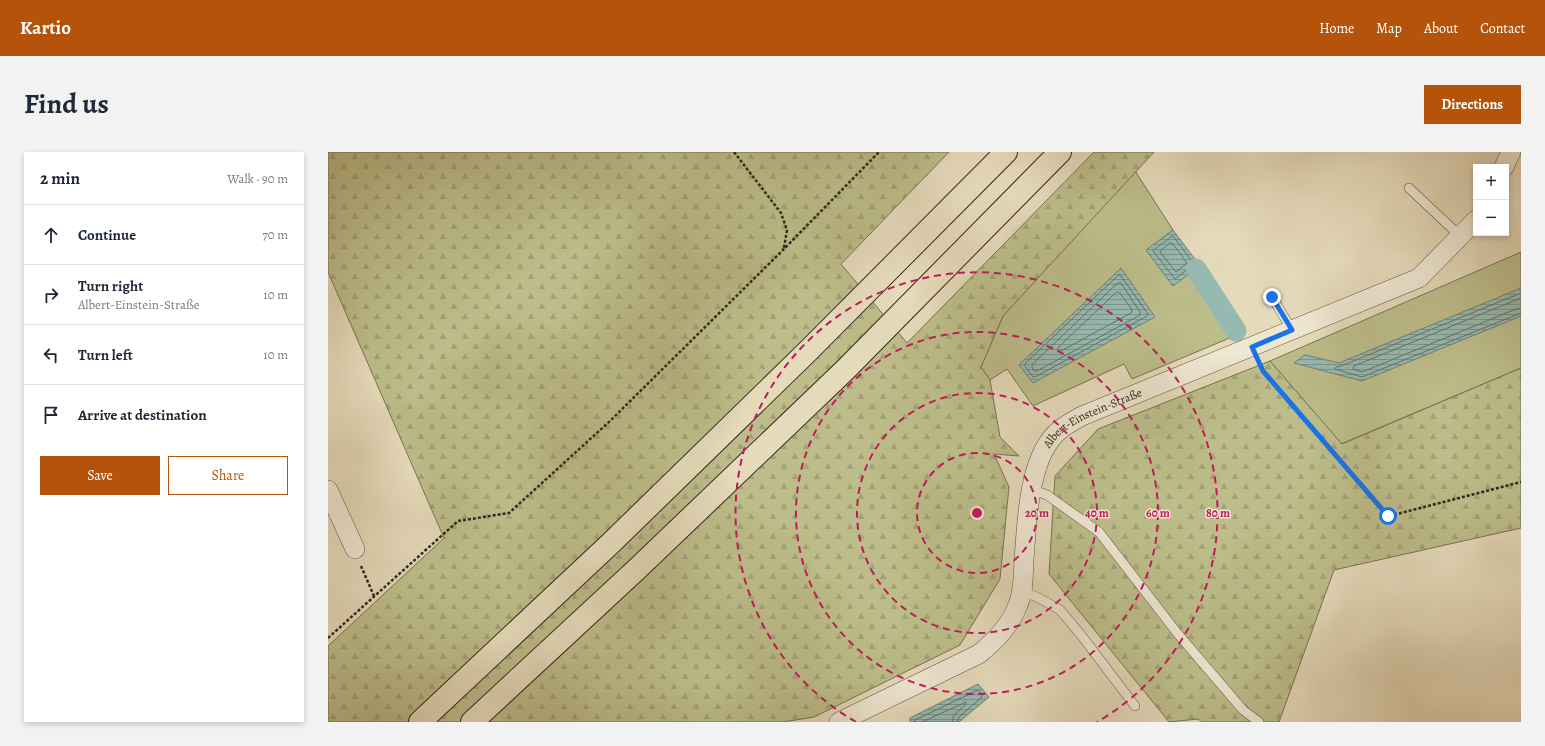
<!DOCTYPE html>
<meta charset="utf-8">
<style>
body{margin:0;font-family:Alegreya,serif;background:#f2f2f3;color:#1f2937}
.controls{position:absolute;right:12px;top:12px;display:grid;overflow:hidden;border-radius:0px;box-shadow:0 2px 6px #0003}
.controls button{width:36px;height:36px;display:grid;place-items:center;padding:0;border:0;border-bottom:1px solid #e0e1e3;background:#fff;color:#1f2937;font:20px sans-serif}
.stop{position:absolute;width:12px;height:12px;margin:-9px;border:3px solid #1a73e8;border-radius:50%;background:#fff}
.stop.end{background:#1a73e8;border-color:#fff;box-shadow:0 1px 4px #0008}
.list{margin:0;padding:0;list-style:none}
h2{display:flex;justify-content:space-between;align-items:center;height:52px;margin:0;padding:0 16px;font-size:17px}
h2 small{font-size:13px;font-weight:400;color:#747a83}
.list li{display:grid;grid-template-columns:26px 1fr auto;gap:12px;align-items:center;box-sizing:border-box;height:60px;padding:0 16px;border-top:1px solid #e0e1e3}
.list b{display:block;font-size:15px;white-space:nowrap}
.list p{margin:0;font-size:13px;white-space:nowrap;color:#747a83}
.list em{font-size:13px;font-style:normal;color:#747a83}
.actions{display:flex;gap:8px;padding:12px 16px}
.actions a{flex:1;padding:9px 0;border:1px solid #b45309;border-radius:0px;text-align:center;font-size:14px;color:#b45309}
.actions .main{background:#b45309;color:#fff}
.icon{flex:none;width:22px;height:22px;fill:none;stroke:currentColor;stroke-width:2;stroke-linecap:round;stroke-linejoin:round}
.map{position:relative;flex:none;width:1193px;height:570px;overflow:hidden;border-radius:0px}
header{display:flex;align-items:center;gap:24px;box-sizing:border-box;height:56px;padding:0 20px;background:#b45309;color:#fff}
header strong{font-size:19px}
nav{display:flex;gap:22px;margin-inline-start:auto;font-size:14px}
.intro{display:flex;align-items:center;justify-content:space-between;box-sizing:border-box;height:96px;padding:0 24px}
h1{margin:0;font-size:28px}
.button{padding:10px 18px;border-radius:0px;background:#b45309;color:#fff;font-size:14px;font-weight:700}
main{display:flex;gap:24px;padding:0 24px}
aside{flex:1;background:#fff;border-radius:0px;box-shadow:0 2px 6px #0003}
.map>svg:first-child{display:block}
.green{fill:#bcbd8a;stroke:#787252}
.forest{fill:url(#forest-firs);stroke:#787252}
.water{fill:url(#water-rules);stroke:#6f7f75}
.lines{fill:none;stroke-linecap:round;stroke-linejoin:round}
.shore{stroke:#667066;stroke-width:1}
.canal{stroke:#96bab1;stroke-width:21}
.service-casing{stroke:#615343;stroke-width:10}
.minor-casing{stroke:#615343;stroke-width:20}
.motorway-casing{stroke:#35261b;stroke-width:24}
.path{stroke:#35261b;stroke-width:2.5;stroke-dasharray:3 2;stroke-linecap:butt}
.service{stroke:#eee7d2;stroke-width:9}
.minor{stroke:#eee7d2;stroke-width:19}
.motorway{stroke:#e5daba;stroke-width:22}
.route{stroke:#1a73e8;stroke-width:5}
.ring{fill:none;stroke:#c2185b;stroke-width:2;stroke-dasharray:7 5}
.labels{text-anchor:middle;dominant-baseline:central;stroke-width:3;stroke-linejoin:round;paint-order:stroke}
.street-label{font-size:12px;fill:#35261b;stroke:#eee7d2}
.centre{fill:#c2185b;stroke:#eee7d2;stroke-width:2}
.ring-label{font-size:12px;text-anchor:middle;font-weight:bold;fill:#c2185b;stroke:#eee7d2;stroke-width:3;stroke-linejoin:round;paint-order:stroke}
</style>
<header>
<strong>Kartio</strong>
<nav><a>Home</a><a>Map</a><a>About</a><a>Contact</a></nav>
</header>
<div class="intro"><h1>Find us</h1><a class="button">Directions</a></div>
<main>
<aside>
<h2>2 min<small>Walk · 90 m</small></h2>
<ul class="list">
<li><svg class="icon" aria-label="ahead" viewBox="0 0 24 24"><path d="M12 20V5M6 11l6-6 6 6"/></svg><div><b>Continue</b></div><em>70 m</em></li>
<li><svg class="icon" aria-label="right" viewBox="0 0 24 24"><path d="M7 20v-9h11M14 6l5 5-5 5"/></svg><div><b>Turn right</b><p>Albert-Einstein-Straße</p></div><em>10 m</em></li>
<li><svg class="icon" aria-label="left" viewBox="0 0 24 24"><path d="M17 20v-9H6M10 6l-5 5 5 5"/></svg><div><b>Turn left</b></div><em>10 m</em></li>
<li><svg class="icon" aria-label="arrive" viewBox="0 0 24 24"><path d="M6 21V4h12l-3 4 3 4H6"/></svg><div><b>Arrive at destination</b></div></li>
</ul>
<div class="actions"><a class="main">Save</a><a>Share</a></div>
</aside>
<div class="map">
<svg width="1193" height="570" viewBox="0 0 1193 570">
<defs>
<pattern id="forest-firs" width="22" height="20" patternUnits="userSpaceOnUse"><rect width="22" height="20" fill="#bcbd8a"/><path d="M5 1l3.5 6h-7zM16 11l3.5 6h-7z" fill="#a2a276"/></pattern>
<pattern id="water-rules" width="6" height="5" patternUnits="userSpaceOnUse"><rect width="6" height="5" fill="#96bab1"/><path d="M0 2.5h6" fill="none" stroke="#7b978f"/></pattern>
</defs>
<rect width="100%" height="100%" fill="#e5daba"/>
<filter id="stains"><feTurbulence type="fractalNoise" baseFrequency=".005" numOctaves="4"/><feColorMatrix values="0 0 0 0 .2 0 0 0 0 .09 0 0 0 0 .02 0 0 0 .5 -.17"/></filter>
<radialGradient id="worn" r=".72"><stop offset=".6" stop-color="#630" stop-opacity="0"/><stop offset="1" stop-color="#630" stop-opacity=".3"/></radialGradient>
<path class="green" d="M807,19L845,78L819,98L845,133L863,121L904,185L804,227L796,212L705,254L679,217L662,228L653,215L675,164Z
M1193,100V216L1013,292L942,209Z"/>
<path class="forest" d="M0,0H621L513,112L579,191L766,0H826L675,164L653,215L662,228L672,285L691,304L666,302L681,335L672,427L632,493L486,565L455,570H0V494L116,386L0,120Z
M942,209L1014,292L1193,216V376L1006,418L951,570H874L870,567L841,570L721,422L727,324L770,277Z"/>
<path class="water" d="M845,78L872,114L845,134L818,98Z
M793,116L827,165L705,231L691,213Z
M1193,136V164L1034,229L966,211L977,203L1011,211Z
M650,532L661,545L631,570H582V566Z"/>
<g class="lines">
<path class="shore" d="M845,84L866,112L847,127L825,99Z
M842,91L845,92L859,111L848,120L832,100Z
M791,123L793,124L820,162L819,164L707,225H705L697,214V212Z
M790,131H793L812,160V163L709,219H706L704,215V213Z
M789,140L792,141L804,158L803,161L733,199H730V196Z
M1193,141L1013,214L1008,215L1007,217L1034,225L1193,161
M1193,146L1026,214L1025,217L1034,220L1188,157L1193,156
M586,570L587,568L650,538L654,543V545L631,565L629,570
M594,570L638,550V552L626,563L624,570"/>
<path class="canal" d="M868,117L908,179"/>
<defs>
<path id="service" d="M1081,36L1132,84
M944,145L964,178
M703,337L719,343L771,380L850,482L915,558L931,570
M694,439L711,446L732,458L753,483L807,554"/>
<g id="minor">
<path d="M1176,15L1183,0"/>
<path d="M0,338L27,397"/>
<path id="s1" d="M511,570L651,502C668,488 682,474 690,453C696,439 695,423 696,408C699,370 700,302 733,277C739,272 747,268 754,264L1091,126L1148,68"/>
</g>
<path id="motorway" d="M92,570L283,391L479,200L678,0
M144,570L309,417L517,218L732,0"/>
</defs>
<use href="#service" class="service-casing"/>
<use href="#minor" class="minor-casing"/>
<use href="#motorway" class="motorway-casing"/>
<path class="path" d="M406,0L453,61L459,78L456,96
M932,212L935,219L1061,364L1193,330
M33,414L46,444
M0,486L130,369L181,361L282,269L456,97L551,0"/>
<use href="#service" class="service"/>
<use href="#minor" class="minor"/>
<use href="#motorway" class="motorway"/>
</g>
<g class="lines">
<path class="route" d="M944,145L964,178L924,195L935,219L1060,364"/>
</g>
<g class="ring">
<circle cx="649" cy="361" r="60"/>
<circle cx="649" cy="361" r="120"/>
<circle cx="649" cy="361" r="181"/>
<path d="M528 570A241 241 0 1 1 769 570"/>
</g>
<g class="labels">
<g class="street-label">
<text stroke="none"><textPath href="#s1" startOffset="437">Albert-Einstein-Straße</textPath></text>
</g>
</g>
<circle cx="649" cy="361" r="6" class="centre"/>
<g class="ring-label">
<text x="709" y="365">20 m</text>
<text x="769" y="365">40 m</text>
<text x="830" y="365">60 m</text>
<text x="890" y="365">80 m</text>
</g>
<rect width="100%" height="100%" filter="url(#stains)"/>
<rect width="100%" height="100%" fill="url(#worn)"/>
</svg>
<div class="controls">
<button>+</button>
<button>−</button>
</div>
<div class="stop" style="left:1060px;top:364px"></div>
<div class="stop end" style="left:944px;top:145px"></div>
</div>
</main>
